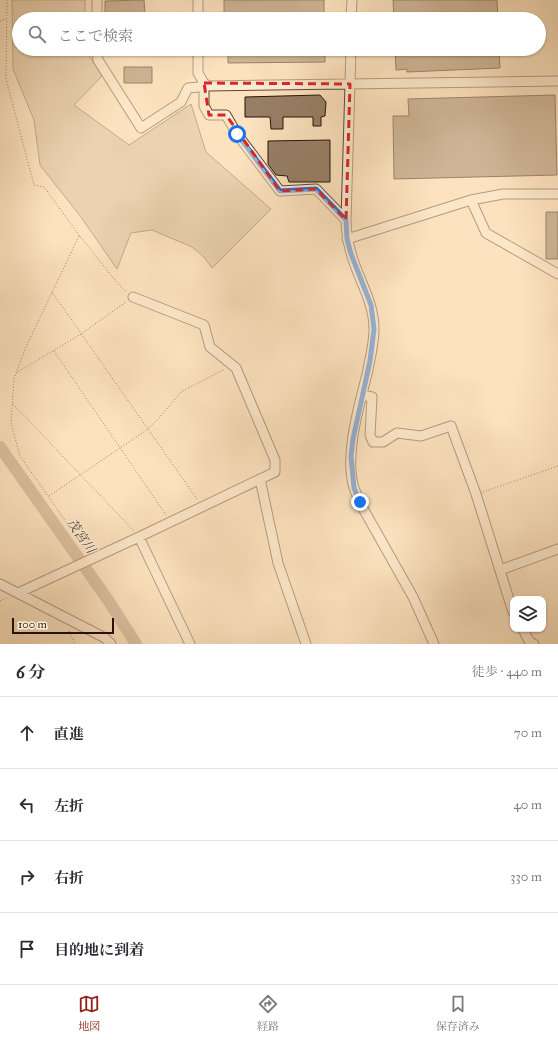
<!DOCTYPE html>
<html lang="ja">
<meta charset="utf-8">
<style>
body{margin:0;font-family:"IM FELL Great Primer","Noto Serif JP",serif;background:#f2f2f3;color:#2b2b33}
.controls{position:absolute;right:12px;bottom:12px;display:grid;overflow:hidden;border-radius:8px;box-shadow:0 1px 3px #0004}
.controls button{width:36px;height:36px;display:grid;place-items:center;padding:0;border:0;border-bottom:1px solid #e1e1e2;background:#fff;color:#2b2b33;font:20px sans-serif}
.scale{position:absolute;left:12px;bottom:10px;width:102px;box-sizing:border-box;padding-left:4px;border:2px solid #291306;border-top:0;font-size:11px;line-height:14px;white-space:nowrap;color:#291306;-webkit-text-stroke:3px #fdecd5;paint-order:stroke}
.stop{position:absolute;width:12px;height:12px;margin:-9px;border:3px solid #1a73e8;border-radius:50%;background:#fff}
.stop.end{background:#1a73e8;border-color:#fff;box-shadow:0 1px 4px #0008}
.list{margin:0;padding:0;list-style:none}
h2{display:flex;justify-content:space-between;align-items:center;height:52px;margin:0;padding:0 16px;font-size:17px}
h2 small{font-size:13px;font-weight:400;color:#7c7c81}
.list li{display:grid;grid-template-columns:26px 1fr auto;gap:12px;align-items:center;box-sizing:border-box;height:72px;padding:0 16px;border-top:1px solid #e1e1e2}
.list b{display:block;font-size:15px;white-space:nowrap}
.list em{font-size:13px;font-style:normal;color:#7c7c81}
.icon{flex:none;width:22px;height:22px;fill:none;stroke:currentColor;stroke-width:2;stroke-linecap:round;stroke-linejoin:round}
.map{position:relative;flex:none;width:558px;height:644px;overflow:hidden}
.search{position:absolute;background:#fff;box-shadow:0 1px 3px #0004;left:12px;right:12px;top:12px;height:44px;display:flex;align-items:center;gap:10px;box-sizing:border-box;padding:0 14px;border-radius:22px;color:#7c7c81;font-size:15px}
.sheet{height:340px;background:#fff}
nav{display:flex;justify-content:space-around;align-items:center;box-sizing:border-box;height:56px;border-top:1px solid #e1e1e2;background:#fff;font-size:11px;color:#7c7c81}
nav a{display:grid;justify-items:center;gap:2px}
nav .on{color:#8f2418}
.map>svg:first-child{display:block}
.green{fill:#d8bf9f;stroke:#806952}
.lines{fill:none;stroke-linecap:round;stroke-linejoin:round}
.river{stroke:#b49c7f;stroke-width:12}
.building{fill:#977f66;stroke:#291306}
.minor-casing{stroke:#5e4734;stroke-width:11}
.path{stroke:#291306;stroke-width:1;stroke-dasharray:1 2;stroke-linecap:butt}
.minor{stroke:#fdecd5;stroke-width:9}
.route{stroke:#1a73e8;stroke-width:5}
.marked{fill:none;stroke:#d62828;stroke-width:3;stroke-dasharray:8 5;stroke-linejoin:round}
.labels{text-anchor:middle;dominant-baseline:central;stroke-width:3;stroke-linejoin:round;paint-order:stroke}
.water-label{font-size:13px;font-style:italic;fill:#614a36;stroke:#fdecd5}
</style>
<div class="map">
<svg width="558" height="644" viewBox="0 0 558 644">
<rect width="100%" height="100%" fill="#fce2be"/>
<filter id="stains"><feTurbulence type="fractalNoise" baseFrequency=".005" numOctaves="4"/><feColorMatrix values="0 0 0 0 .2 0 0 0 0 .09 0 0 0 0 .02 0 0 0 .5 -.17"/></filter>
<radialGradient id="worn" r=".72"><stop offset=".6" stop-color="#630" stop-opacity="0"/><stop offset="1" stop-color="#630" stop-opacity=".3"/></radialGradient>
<path class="green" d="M12,0H85V19H19V49H85V52L90,57L102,76L74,105L129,145L191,104L206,152L271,209L212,268L203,256L192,247L152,230L131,233L117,269L81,217L40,165L34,120L13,69Z"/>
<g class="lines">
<path class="river" d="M0,447L108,600L136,644"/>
</g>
<path class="building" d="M144,0L145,14L105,15V1Z
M224,0H324V19H224Z
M393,0H497L498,19H394Z
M228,49H325V62L228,63Z
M395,49H499L500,68L407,72V69L396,70Z
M124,67H152V83H124Z
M320,95L326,102L325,116L321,117V126H313V117H283V129H271L270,117H245V97Z
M555,95L557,175L394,179L393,116H409L408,99Z
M330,140V182H289L287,176L276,175L268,164V141Z
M546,212H558V259H546Z"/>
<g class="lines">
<defs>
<path id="minor" d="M97,0V19
M198,0V19
M351,19L352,0
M97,49L98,60L141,128L181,102L188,88L199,87L204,83
M198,49V73L204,83V106L209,115H226L237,134L280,191L316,189L346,220
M351,49L346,220C346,231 348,242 351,253C358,279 374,301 374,329C374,344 370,359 367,374C359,406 344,456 354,488C356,493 358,498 360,503L413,597L434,644
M204,83L208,86L558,81
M471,200L486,233L558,274
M347,239L471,200L503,194H558
M362,395L372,397L370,435L373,442H383L397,433L421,436L451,426L476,494L513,612
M260,479L278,563L306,644
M139,537L190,644
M500,570L558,549
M0,584L105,638L111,644
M18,593L139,537L275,472V460L236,368L210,347L204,325L133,297
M523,629L529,641L534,644"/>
</defs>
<use href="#minor" class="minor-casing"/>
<path class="path" d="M7,0L6,79L34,185L44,187L79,235L119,285L127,292
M0,21L6,19
M79,236L25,349L14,379L11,423L20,456L87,552
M52,292L197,499
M54,351L166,515
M16,373L81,334L126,302
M13,404L134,531
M483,492L558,466
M49,496L148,429L160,417L181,392L225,369
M0,601L8,597
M69,631L75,644"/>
<use href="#minor" class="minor"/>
</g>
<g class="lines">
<path class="route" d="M237,134L280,191L316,189L346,220L347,239L351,254L371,305L374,329L370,361L353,439L351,456L354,488L360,502"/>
</g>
<path d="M0 0H558V644H0ZM204,83L350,84L346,220L316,189L280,191L226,115H209Z" fill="#fce2be" fill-opacity=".55" fill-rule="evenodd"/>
<path class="marked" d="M204,83L350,84L346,220L316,189L280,191L226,115H209Z"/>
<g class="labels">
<g class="water-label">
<text transform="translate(81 536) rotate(55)">茂宮川</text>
</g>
</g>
<rect width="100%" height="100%" filter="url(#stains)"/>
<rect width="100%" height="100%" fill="url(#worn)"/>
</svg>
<div class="controls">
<button><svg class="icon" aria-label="layers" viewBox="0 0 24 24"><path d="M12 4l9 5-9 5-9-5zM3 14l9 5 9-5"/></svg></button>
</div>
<div class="scale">100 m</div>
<div class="stop" style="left:237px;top:134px"></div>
<div class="stop end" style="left:360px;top:502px"></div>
<div class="search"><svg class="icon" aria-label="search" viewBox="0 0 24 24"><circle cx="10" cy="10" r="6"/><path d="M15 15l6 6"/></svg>ここで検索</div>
</div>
<section class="sheet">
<h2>6 分<small>徒歩 · 440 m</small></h2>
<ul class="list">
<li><svg class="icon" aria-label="ahead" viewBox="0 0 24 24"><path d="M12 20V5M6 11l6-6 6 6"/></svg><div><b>直進</b></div><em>70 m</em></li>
<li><svg class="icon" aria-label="left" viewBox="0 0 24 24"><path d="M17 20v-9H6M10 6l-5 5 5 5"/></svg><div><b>左折</b></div><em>40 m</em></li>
<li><svg class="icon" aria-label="right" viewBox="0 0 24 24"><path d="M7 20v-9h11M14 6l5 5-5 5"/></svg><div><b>右折</b></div><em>330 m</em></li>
<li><svg class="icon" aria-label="arrive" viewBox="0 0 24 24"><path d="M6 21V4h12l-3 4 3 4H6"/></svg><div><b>目的地に到着</b></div></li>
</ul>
</section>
<nav>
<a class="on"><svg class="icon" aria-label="map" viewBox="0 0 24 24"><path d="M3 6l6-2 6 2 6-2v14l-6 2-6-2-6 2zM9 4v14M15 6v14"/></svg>地図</a>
<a><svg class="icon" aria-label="directions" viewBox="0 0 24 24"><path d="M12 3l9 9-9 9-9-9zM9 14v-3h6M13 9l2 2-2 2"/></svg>経路</a>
<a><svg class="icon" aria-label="saved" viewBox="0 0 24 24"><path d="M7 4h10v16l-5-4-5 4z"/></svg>保存済み</a>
</nav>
